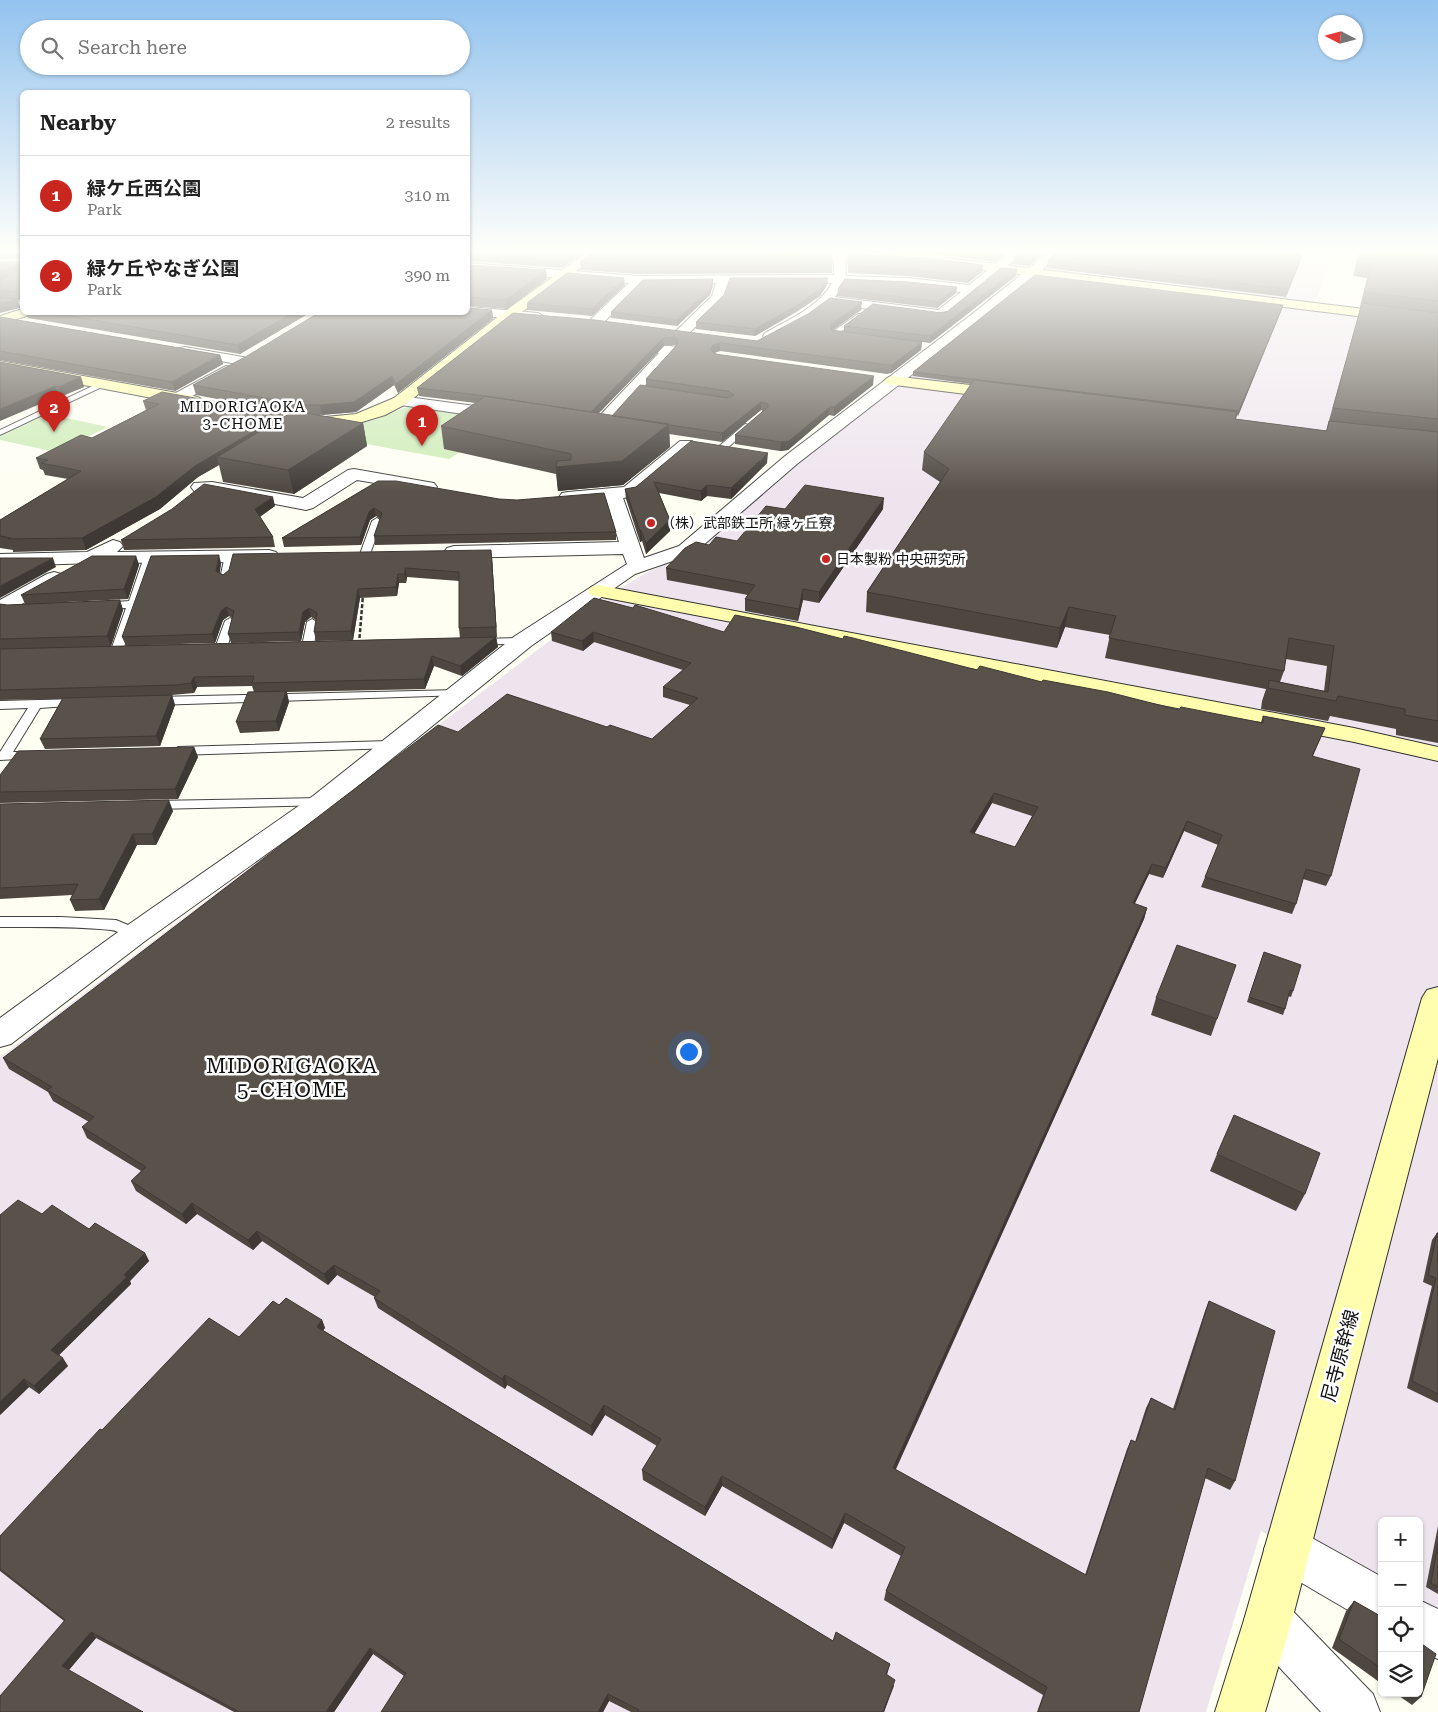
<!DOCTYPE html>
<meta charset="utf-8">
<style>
body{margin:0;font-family:"Roboto Serif","Noto Sans JP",serif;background:#f6f6f6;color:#222}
.controls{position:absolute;right:15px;bottom:15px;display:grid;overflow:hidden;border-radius:8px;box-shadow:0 1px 4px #0004}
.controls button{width:45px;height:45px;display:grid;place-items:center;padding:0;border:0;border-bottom:1px solid #e0e0e0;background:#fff;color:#222;font:25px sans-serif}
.compass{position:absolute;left:1318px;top:15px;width:45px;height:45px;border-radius:50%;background:#fff;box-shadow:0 1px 4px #0004;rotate:276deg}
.you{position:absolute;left:688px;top:1051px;width:18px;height:18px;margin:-12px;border:4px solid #fff;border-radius:50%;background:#1a73e8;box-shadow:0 0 0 8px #1a73e833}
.badge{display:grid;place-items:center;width:32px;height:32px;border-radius:50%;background:#c8261f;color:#fff;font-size:16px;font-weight:700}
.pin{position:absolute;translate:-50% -41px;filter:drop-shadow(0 1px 2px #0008)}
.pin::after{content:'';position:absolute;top:26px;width:18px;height:15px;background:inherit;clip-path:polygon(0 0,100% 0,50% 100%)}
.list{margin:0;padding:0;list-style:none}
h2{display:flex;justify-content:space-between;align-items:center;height:65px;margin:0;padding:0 20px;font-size:21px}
h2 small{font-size:16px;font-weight:400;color:#767676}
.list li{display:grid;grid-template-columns:32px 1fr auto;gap:15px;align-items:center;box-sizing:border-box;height:80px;padding:0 20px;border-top:1px solid #e0e0e0}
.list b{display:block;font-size:19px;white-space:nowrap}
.list p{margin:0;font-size:16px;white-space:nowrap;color:#767676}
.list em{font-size:16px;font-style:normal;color:#767676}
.icon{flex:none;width:28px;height:28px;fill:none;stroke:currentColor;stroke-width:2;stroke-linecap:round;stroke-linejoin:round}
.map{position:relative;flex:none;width:1438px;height:1712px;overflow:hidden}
.search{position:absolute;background:#fff;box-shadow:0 1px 4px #0004;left:20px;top:20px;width:450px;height:55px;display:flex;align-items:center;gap:12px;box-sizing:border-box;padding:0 18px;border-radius:28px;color:#767676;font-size:19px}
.panel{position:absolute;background:#fff;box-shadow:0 1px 4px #0004;left:20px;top:90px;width:450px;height:225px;border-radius:8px}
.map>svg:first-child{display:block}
.industrial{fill:#eee4ee}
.green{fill:#cfecb9}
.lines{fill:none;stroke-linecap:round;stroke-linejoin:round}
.lane-casing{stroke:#434343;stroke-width:2}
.street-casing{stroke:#434343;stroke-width:2}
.secondary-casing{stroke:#323232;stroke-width:2}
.path{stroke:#323232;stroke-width:2.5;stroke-dasharray:4 2;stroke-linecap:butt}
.lane{fill:#fff;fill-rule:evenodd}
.street{fill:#fff;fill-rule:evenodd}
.secondary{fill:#fffdae;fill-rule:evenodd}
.wall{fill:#4d4740;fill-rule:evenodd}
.shaded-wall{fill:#3e3934}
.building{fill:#59524b;stroke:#3e3934;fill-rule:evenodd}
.poi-dot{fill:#c8261f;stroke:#fff;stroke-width:2}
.labels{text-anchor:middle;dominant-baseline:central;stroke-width:5;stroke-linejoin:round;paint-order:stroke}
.far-poi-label{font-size:14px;fill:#101010;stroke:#fff;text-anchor:start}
.far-neighbourhood-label{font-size:15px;letter-spacing:1px;fill:#101010;stroke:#fff}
.near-street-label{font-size:19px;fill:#101010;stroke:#fff}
.near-neighbourhood-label{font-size:21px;letter-spacing:1px;fill:#101010;stroke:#fff}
</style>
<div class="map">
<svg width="1438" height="1712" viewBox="0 0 1438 1712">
<rect width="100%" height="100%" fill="#fffef3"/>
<path class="industrial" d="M1063,253H1331L1318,297L1313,299L1318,306L1438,322V1630L1419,1620V1521H1382V1599L1261,1531L1206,1712H0V1057L610,595L644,574L697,550L771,483Z"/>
<path class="green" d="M409,406L510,420L449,459L300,432L371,421Z
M48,414L108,427L56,452L0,440V437Z"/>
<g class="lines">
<defs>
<path id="lane" d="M0,300L22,302V306L0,304Z
M858,314L863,315L839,333L846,336V338L831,335V333Z
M101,382L108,384L0,435V430Z
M745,424L752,426L723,452H717V448Z
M377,518L382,521L370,554L368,556H362L360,554L372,521Z
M228,553L231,554L234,560L230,579L225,582L220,579L224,560L223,556Z
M149,554L154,557L123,650L117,653L113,652L111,650L126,608L103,609L98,606L103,603L129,601L144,557Z
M230,618L235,621L227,648L221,651L217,650L215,648L225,621Z
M312,619L317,622L314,646L308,649L302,646L307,622Z
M523,638L527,639L528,641L527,643L478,645L473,642L478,639Z
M459,690L463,691L465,693L463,695L155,705L149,701L155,697Z
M78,699L82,701L84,703L82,705L40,708L13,752H36L38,755L36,758L0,760V752L28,708L0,709V701Z
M391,741L397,745L395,748L178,755L172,751L178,747Z
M322,798L327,799L329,802L327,805L153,809L146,805L153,801Z
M0,917H61L116,920L140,930L142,934L140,938C129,941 121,931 111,930C74,926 37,927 0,927Z"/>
<path id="street" d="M833,253H845L846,276L908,278L969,285L1009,253H1023L946,317L941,318L829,304L804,322L770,340L765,339L763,336L765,333C788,320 819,307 832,283H729L723,300L686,336L681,337L674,333L712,296L716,283L642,284L601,325L596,326L589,322L591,319L629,283L468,271V263L639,276L834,275ZM844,283L908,286L961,292L938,310L835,297Z
M1048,253H1062L981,321L797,464L693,554L635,574L531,646L331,808L145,941L11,1044L0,1047V1018L125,927L313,796L515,636L627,564L623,554L454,558L447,556L444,552L447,548L454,546L619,542L606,499L568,502L562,501L559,497L562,493L568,492L624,487L680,441H692L694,445L692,449L635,496L623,498L644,558L679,546L785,456L971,315Z
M468,307L538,313L545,317L538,321L463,314L462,312H468Z
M624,339L710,352L715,353L717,356L715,359L710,360L673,355L601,433H589L587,430L589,427L659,353L619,346L617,343L619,340Z
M185,347L243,357L248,358L250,361L248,364L243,365L180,354L178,351L180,348Z
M226,366L231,367L233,370L231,373L184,401H172L170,398L172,395Z
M400,396L505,410L511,412L513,415L511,418L505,420L394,404L392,401L394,398Z
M354,469L428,482L434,483L437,487L434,491L428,492L357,480L313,508L306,510L212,492L194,491L191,487L194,483L212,482L303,498L348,470Z
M113,540L120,542L123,546L117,552L269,550L276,552L279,556L276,560L269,562L95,563L0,566V554L87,552Z
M54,572L61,574L64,578L61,582L11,610L0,612V600L47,574Z
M1287,1526L1303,1533L1382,1577V1626L1365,1620L1271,1565L1264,1549L1271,1533Z
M1268,1596L1285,1603L1373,1694L1380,1712H1321L1251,1637L1244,1620L1251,1603Z
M1419,1600L1438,1609V1659L1419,1651Z"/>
<path id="secondary" d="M586,253H600L514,318L406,404L385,415L359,423L326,428L309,426L307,423L309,420L315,418L356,414L394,398L504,312Z
M885,253L891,257L889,260L796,258L790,254Z
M946,258L1438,318V326L942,265L940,262L942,259Z
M22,309V312H31L30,315L0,324V316Z
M0,361L194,396L200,398L202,401L200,404L194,406L0,369Z
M892,376L1005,389L1011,391L1013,394L1011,397L1005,399L887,384L884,381L887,378Z
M598,585L1354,728L1438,747V761L1354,742L591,595L588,591L591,587Z
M1438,987V1058L1292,1620L1265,1712H1215L1244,1620L1422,998L1427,990Z"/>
</defs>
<use href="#lane" class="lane-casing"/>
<use href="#street" class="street-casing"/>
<use href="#secondary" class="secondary-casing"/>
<path class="path" d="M359,644L363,595"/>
<use href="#lane" class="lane"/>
<use href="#street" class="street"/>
<use href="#secondary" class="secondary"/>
</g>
<path class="wall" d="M0,253H22V306L21,300H17L20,308L0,304V262H19L21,260V258L0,259Z
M468,253H582L562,268L468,261V262Z
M928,253H1006L995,262Z
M1044,253L1029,266L1013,264L1014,256Z
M1359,253H1438V743L1396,735V729L1330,716L1328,721L1261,709L1262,701L1266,689L1105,658L1110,635L1065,627L1057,648L866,612L867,592L940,482L922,470L924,452L971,384L913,376V372L1282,309L1238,416L1237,415L1236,419L1326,431L1361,307H1360L1367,278L1353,276ZM1286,659L1327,666L1324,691L1280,682L1284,671Z
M848,254L983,265L982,272L968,283L908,276L848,273Z
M1302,254L1300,262L1286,297L1047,268L1048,260Z
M580,262L832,265V273L639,274L581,270Z
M468,265L547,279L507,309L468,306Z
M1017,269L1016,276L930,343L922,342L921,350L891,373L887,374L720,351L714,353L715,354L873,385L834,416L829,415L788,450L780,451L735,444V435L763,411L761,410L722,442L669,434L670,447L623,485L558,491L556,474L444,449L441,426L476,403L419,396L417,388L513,313L757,341L861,310L833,330L844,332V326L948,311ZM675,345L676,346L646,379V386L612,416L598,414L664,346Z
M625,285L592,316L527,310V303Z
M713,285L710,295L677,326L611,318V312Z
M827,285L820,296L796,312L755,336L696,329V322Z
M957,287L956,293L937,308L837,296L838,289Z
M492,310L493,319L398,393L394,385L356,412L319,415L363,423L367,446L294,494L223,482L219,465L198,477L160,509L86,550L13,552V550L0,548V520L68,479L45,475L43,470L40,469L36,458L92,438L146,410L143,401L283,414V417L292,413L196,395L193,385L247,356Z
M26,312H311L240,354L28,318Z
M0,317L220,355L223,364L175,391L0,360Z
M0,362L81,377L84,387L62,396H59Z
M691,441L767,463L731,499L707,496L701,501L659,493L670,520V531L646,554L642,541L640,542L626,499L625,489L636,487Z
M378,481L616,532V540L375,545L374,536L380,519L376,516L370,520L361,545L284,547L282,538Z
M275,506L260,517L273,537L275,547L124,550L121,540Z
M785,509H883L819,603L803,600L798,621L745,611V599L748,595L667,580L666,568L709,545L737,541Z
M136,556L139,565L128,599L45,603L120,600L123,610L111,646H126L122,637L221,563L220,573L223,575L492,558L497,637L460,638L459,628V581L407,577L406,583H399L397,596L360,598L353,640L316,641L314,632L316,620L311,617L305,622L301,641L231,643L228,634L232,618L229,616L223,620L215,643L144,645L496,637L498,647L462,676L434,666L425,689L287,692L289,702L279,731L240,733L236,722L254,692L252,686L197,687L194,693L172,695L175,705L160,746L45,749L40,739L62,699L0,700V604L7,605L25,604L21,595Z
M551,632H724L843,639L977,670L1042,682L1179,710L1261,722L1263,716L1325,728L1313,756L1331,876L1326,886L1303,879L1296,904L1292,914L1201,887L1218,845L1184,831L1163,878L1149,874L1134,904L1147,908L1144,919L895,1469L1085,1575L1127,1449L1131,1440L1135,1442L1146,1408L1151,1398L1173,1409L1205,1311L1209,1301L1235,1481L1230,1490L1205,1478L1139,1712H1037L1043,1695L884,1600L886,1591L901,1556L844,1523L832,1549L722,1486L705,1516L643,1480L642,1470L657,1446L605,1415L592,1436L507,1385L505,1389L378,1308L374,1298L375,1297L337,1275L328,1285L262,1241L253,1250L197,1214L186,1224L136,1191L131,1181L141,1171L87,1138L82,1127L89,1122L53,1101L48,1092L9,1069L3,1058L458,732L607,727L652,739L690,705L663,697V687L683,670L594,642L583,651L552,641ZM992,803L1032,816L1015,847L974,834Z
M194,747L198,757L178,799L0,803V775Z
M0,804L173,811L156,845H137L104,910L75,911L70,900L72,895L0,899Z
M1264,952L1293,991L1291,997L1288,996L1285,1009L1283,1015L1247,1002Z
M1156,998L1217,1019L1211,1036L1151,1015Z
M1217,1154L1305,1194L1296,1211L1210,1171Z
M42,1214L89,1229L145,1253L149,1261L130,1281L131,1284L59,1355L68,1366L39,1394L29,1387L0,1415Z
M1437,1233H1438V1403L1407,1388L1432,1286L1423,1282L1432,1240Z
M279,1305L322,1320L325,1328L323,1330L833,1641L890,1664L887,1675L894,1686L884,1712H631L609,1701L603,1712H381L404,1676L373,1654L334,1712H234L96,1638L69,1670L0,1712L64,1621L0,1571V1536L102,1430L239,1337Z
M1438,1526V1594L1426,1587Z
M1354,1601L1382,1617V1684L1332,1648L1346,1611Z
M1395,1693H1419L1421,1697L1412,1705Z"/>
<path class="shaded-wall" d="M570,253H582L562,268L561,260Z
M996,253H1006L995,262Z
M1035,253H1044L1029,266L1030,258Z
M1302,254L1300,262L1286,297L1288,289Z
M21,264L22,269L0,282V272Z
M983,265L982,272L968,283L969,276Z
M1017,269L1016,276L930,343V336Z
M546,270L547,279L507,309L506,300Z
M624,278L625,285L592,316V309Z
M828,278L827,285L820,296L796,312L755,336V329Z
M713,279V285L710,295L677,326V320Z
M957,287L956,293L937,308L938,302Z
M17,299L20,308L0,313V304Z
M862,302L861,310L830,332V325Z
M1283,305L1282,309L1238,416L1239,411Z
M492,310L493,319L398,393L396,384Z
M294,312H311L240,354L237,345Z
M663,338L664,346L591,421V412Z
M922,342L921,350L891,373L892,365Z
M720,343V351L713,353L711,350L713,345Z
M220,355L223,364L175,391L172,382Z
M392,376L394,385L356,412L322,415L320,405Z
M874,376L873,385L834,416V407Z
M81,377L84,387L62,396L59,387Z
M55,386L59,396L0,421V409Z
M761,402V410L722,442V433Z
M830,407L829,415L788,450L780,451L781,442Z
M283,414L285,425L217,457L219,465L198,477L160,509L86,550L82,538L195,466L261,418Z
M363,423L367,446L294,494L288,470Z
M669,424L670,447L623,485L558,491L556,467Z
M768,453L767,463L731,499V488Z
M707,485V496L701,501V491Z
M273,497L275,506L257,518L255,509Z
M884,498L883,509L819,603V592Z
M374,508L376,516L370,520L361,545L360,537L369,512Z
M670,520V531L646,554V543Z
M641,530L642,541L640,542V531Z
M491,550L492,558L497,637L496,627Z
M219,555L221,563L218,580L216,571Z
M136,556L139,565L128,599L124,589Z
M53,558L56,567L0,598V586Z
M405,568L407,577L406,583L405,574Z
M398,574L399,583L397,596L396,587Z
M358,589L360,598L353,640L351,631Z
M803,589V600L798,621L799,609Z
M120,600L123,610L111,646L107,636Z
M226,607L229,616L223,620L215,643L212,634L221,611Z
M1069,607L1065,627L1057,648L1060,628Z
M309,608L311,617L305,622L301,641L299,632L303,612Z
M593,632L594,642L583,651L582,641Z
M496,637L498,647L462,676L460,666Z
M432,656L434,666L425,689L424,679Z
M194,677L197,687L194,693L191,683Z
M286,691L289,702L279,731L276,721Z
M172,695L175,705L160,746L156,736Z
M194,747L198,757L178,799L175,789Z
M994,793L992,803L969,843L970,832Z
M169,800L173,811L156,845L152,834Z
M1187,821L1184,831L1163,878L1166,868Z
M133,834L137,845L104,910L99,899Z
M1152,864L1149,874L1130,914L1133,903Z
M1147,908L1144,919L892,1478L893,1468Z
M192,1203L197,1214L186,1224L182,1214Z
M257,1231L262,1241L253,1250L248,1240Z
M145,1253L149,1261L130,1281L131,1284L56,1358L51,1350Z
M334,1265L337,1275L328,1285L324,1274Z
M322,1320L325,1328L320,1334L317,1327Z
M63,1358L68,1366L39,1394L34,1386Z
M505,1375L507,1385L505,1389L502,1379Z
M24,1379L29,1387L0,1415V1402Z
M604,1405L605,1415L592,1436L591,1426Z
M722,1476V1486L705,1516V1507Z
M845,1513L844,1523L832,1549L833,1539Z
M91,1632L96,1638L67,1672L62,1666Z
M370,1648L373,1654L334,1712H326Z
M895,1680L884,1712H883Z
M608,1694L609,1701L603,1712H598Z"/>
<path class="building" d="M20,253H22V302L21,301L20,292L0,290V281L20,270L21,264L0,272V262H19L21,260Z
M471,253H570L561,260Z
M591,253H832V265L639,266L580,262Z
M1017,253H1035L1030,258L1014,256Z
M1056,253H1295L1302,254L1288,289L1048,260Z
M1360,253H1438V301L1365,292L1372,264L1357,262Z
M848,254L927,258L983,265L969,276L909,269L848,266Z
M468,265L546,270L506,300L468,297Z
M1001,268L1017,269L930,336L844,326L873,304L942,313L948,311Z
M567,273L624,278L592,309L527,303Z
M1035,275L1283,305L1239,411L913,372Z
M730,278H828L820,289L796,306L755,329L696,322L724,295Z
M713,279L710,289L677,320L611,312L643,280Z
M845,279L908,282L957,287L938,302L838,289Z
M0,298L17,299L0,304Z
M830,298L862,302L830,325L831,330L922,342L892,365H888L720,343L713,345L711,350L715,354L874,376L834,407H830L789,441L781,442L735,435L768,407V404L761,402L722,433L612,416L640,385L728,398L734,395L728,391L646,379L676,346L678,341L675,337L663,338L591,412L470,394L417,388L513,313L595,320L757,341L808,314Z
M1362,303L1438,313V419L1333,408Z
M468,308L492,310L396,384L392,376L354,402L320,405H303L193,385L247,356L320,312H468Z
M47,312H294L237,345Z
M0,317L220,355L172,382L0,351Z
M0,362L81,377L59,387L55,386L0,409Z
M974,380L1237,412L1235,419L1327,431L1329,421L1438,432V721L1405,715V709L1338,696L1336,701L1268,688L1269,680L1328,692L1334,646L1289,638L1284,671L1109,638L1116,616L1069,607L1060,628L867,592L949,469L924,452Z
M162,392L283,414L261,418L273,420L195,466L156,497L82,538L8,539L11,538L0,536V520L81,471L41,463L48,460L36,458L81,435L92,438L159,404L143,401Z
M486,396L669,424L622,461L556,467L557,461L571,460V454L441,426Z
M294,411L363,423L288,470L217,457Z
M691,441L768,453L731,488L707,485L701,491L654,482L670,520L646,543L641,530L640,531L625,489L636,487Z
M378,481H396L499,499L517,500L604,493L616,532L374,536L382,513L374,508L369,512L360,537L282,538Z
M204,484L273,497L255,509L273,537L121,540L172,509Z
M805,485L884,498L819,592L803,589L799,609L745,599L755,585L666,568L685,548L696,542L709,545L716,537L737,541L766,506L785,509Z
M491,550L496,627L459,628V572L405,568V574H398L396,587L358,589L351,631L314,632L317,613L309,608L303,612L299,632L228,634L234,611L226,607L221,611L212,634L122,637L151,556L219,555L216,571L223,575L229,570L233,554Z
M92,556H136L124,589L21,595Z
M0,558H53L0,586Z
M594,598L633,608L635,605L724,632L735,615L796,627L843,639L844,636L853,638L977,670L980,666L1042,682L1043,680L1108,692L1179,710L1181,707L1263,723V716L1325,728L1312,756L1360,769L1331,876L1306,869L1296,904L1205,877L1222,835L1187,821L1166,868L1152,864L1133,903L1147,908L893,1468L1086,1575L1131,1440L1136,1442L1151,1398L1175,1410L1209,1301L1275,1331L1235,1481L1208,1468L1139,1712H1038L1047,1687L886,1591L905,1547L845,1513L833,1539L722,1476L705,1507L642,1470L661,1439L604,1405L591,1426L505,1375L502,1379L374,1298L380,1291L334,1265L324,1274L257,1231L248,1240L192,1203L182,1214L131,1181L146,1167L82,1127L94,1117L47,1090L52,1087L3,1058L438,725L458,732L507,694L607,727L610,725L652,739L698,698L663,687L691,663L593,632L582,641L551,632ZM994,793L1038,807L1015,847L970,832Z
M120,600L107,636L0,639V604L7,605Z
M496,637L460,666L432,656L424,679L252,683L254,676L194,677L191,683L176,685L0,690V649Z
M286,691L276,721L236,722L248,692Z
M172,695L156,736L40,739L63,698Z
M194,747L175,789L0,792V775L18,751Z
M169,800L152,834H133L99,899L70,900L78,884L0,888V804Z
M1177,945L1236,965L1217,1019L1156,998Z
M1264,952L1301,965L1293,991L1290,990L1285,1009L1249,997Z
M1234,1115L1320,1153L1305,1194L1217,1154Z
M18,1200L42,1214L52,1205L89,1229L95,1223L145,1253L124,1275L127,1277L51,1350L63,1358L34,1386L24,1379L0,1402V1215Z
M1437,1233H1438V1394L1412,1381L1436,1278L1428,1275Z
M286,1298L322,1320L317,1327L833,1641L836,1632L890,1664L886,1674L895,1680L883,1712H638L639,1710L608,1694L598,1712H381L406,1673L370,1648L326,1712H239L91,1632L62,1666L143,1712H0V1696L65,1620L0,1569V1536L100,1429L102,1430L209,1318L239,1337L273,1301L279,1305Z
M1438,1544V1587L1431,1583Z
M1354,1601L1382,1617V1669L1339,1639Z
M1419,1642L1436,1654L1421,1697L1416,1693H1419Z"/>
<linearGradient id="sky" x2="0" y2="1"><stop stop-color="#93c3ef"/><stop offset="0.51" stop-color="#fffffa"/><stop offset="1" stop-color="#fffffa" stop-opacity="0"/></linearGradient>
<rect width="1438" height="493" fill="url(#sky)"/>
<g class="poi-dot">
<circle cx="651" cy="523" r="5"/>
<circle cx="826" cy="559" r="5"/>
</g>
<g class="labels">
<g class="far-poi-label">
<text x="661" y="523">（株）武部鉄工所 緑ヶ丘寮</text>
<text x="836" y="559">日本製粉 中央研究所</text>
</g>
<g class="far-neighbourhood-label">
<text x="243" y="407">MIDORIGAOKA<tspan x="243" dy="17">3-CHOME</tspan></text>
</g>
<g class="near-street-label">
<text transform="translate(1340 1356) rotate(-75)">尼寺原幹線</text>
</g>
<g class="near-neighbourhood-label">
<text x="292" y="1066">MIDORIGAOKA<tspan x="292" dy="24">5-CHOME</tspan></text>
</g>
</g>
</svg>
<div class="controls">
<button>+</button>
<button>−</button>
<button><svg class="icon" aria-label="locate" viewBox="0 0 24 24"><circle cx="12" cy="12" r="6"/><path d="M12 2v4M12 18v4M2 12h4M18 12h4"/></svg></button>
<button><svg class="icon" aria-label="layers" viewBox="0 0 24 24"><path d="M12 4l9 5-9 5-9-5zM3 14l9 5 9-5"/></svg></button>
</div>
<svg class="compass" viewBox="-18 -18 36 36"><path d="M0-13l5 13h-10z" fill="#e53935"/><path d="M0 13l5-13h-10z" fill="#767676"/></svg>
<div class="you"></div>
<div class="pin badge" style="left:422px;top:446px">1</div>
<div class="pin badge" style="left:54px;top:432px">2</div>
<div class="search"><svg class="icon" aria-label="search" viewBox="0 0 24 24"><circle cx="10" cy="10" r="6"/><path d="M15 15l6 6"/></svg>Search here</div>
<section class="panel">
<h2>Nearby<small>2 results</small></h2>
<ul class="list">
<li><span class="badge">1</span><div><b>緑ケ丘西公園</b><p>Park</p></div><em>310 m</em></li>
<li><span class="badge">2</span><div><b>緑ケ丘やなぎ公園</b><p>Park</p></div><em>390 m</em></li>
</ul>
</section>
</div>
